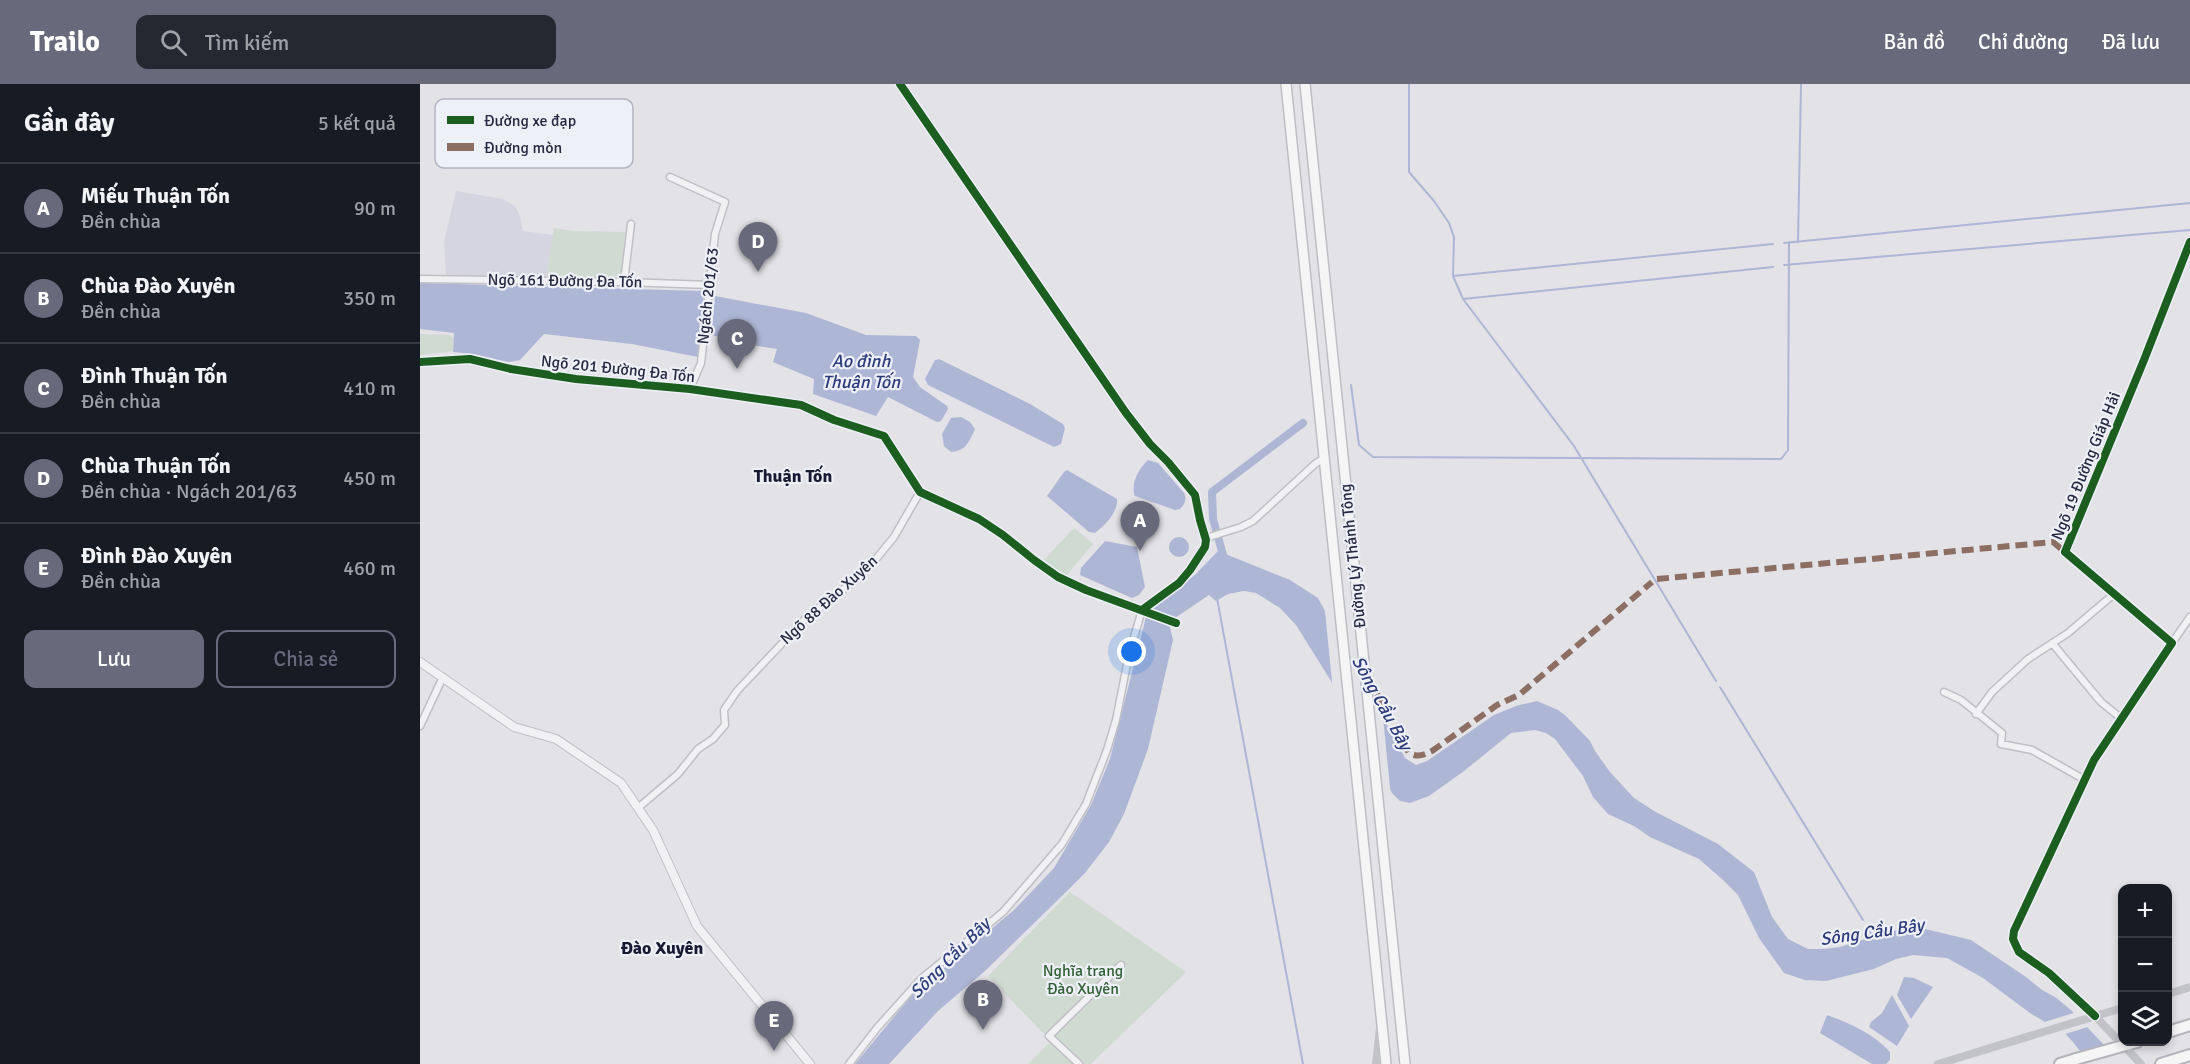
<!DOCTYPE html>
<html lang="vi">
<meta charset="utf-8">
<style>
body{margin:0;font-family:Signika,sans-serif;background:#242831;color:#f1f3f6}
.controls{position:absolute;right:18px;bottom:18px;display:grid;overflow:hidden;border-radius:12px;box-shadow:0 3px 9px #0003}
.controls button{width:54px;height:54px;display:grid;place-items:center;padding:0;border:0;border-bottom:2px solid #363941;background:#171b24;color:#f1f3f6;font:30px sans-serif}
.you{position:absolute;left:712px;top:568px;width:21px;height:21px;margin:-15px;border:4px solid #fff;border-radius:50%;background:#1a73e8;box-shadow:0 0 0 9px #1a73e833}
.badge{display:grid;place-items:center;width:39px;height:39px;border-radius:50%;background:#686a7c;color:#fff;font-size:20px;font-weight:700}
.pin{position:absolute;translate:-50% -50px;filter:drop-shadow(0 2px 3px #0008)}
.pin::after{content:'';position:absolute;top:32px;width:21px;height:18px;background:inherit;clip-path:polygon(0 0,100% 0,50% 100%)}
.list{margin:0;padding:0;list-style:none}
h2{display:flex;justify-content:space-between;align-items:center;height:78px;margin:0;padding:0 24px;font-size:26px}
h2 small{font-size:20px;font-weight:400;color:#9ea1a6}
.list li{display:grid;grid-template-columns:39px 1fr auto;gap:18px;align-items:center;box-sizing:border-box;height:90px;padding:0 24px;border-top:2px solid #363941}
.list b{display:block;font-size:22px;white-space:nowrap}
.list p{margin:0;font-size:20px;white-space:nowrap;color:#9ea1a6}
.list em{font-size:20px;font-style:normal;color:#9ea1a6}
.actions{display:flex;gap:12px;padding:18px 24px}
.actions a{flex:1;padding:14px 0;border:2px solid #686a7c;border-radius:12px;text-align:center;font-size:21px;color:#686a7c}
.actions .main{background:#686a7c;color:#fff}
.icon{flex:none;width:33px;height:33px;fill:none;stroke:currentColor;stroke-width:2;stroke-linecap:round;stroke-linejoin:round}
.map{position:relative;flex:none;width:1770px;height:980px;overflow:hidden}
header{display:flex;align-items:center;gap:36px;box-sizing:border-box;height:84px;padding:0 30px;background:#686a7c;color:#fff}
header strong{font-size:28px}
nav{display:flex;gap:33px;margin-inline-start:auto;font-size:21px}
.search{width:420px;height:54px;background:#242831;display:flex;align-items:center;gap:15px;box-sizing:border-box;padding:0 21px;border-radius:12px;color:#9ea1a6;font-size:22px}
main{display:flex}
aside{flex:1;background:#171b24}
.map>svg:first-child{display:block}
.built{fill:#d4d5e0}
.green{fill:#cfdad1}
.water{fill:#adb6d5}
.pier{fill:#e2e2e7}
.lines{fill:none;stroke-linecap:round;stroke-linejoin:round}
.stream{stroke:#adb6d5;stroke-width:2}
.canal{stroke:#adb6d5;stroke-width:8}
.minor-casing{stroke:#bfbfc5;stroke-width:9}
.tertiary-casing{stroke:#bfbfc5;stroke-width:10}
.primary-casing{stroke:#bdbfc5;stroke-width:12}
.motorway-casing{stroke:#b4b5bc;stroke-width:14}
.minor{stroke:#f1f1f3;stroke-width:6}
.tertiary{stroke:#f1f1f3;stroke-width:8}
.secondary{stroke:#c2c2c9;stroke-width:8}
.primary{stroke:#f5f5f6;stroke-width:9}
.motorway{stroke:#f5f5f6;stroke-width:10}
.motorway-bridge-casing{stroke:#b4b5bc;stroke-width:14;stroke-linecap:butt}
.motorway-bridge{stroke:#f5f5f6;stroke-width:10}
.quiet{stroke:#8d6e63;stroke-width:6;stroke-dasharray:12 6;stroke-linecap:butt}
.cycleway-casing{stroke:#eef0f7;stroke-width:11}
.cycleway{stroke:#1b5e20;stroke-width:8}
.labels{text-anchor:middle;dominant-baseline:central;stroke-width:4.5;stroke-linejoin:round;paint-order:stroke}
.street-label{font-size:16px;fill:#262942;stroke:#eef0f7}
.park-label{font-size:16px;fill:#325f35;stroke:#eef0f7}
.water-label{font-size:18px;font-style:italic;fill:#2c3b7a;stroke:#eef0f7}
.neighbourhood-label{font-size:18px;font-weight:bold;fill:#181b33;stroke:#eef0f7}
.key{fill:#eef0f7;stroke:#b2b4c1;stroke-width:1.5}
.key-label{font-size:16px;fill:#262942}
</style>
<header>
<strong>Trailo</strong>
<div class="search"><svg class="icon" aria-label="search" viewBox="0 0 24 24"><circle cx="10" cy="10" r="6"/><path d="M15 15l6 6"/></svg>Tìm kiếm</div>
<nav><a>Bản đồ</a><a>Chỉ đường</a><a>Đã lưu</a></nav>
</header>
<main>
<aside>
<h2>Gần đây<small>5 kết quả</small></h2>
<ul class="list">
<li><span class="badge">A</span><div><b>Miếu Thuận Tốn</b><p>Đền chùa</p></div><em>90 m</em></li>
<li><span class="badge">B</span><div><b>Chùa Đào Xuyên</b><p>Đền chùa</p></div><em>350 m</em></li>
<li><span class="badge">C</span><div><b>Đình Thuận Tốn</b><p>Đền chùa</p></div><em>410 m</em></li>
<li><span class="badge">D</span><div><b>Chùa Thuận Tốn</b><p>Đền chùa · Ngách 201/63</p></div><em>450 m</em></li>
<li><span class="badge">E</span><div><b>Đình Đào Xuyên</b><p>Đền chùa</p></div><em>460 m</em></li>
</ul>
<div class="actions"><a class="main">Lưu</a><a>Chia sẻ</a></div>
</aside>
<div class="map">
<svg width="1770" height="980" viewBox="0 0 1770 980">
<rect width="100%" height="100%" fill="#e2e2e7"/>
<path class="built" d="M36,107L83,115L95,122L100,132L103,147L133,151L126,195L26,191L24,157Z"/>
<path class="green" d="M134,144L153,147L205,148L201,192L126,195Z
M0,250L30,251L33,254V267L0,271Z
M654,444L673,460L646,492L624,476Z
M650,808L766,888L671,980H608L631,957L568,892Z"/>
<path class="water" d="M0,199L284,207L278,273L212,260L124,250L100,276L88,278L54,270L33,268L34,249L0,245Z
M295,212L386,229L446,251L496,252L500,256L493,293L500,303L527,322L528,325L521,337L517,338L468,313L456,332L393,310L394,295L353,278L357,265L300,256V253L291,251Z
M519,275L610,320L643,340L645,344L641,360L634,363L508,301L505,295L515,276Z
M541,333L550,338L555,345C549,358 546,367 531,368L524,362L522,350L531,334Z
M728,376L738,379L764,409C767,415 765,420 760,425L755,426L715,412C710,400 719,384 728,376Z
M647,386L697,415C698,429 685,441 675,449L669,448L627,412L644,388Z
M749 463a10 10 0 1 1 20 0a10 10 0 1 1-20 0Z
M685,457L717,463L725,503L719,511L712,514L660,491L661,484Z
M798,467L870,496L898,514L985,674L996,681L1007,677L1074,631L1096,622L1117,617L1138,626L1146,632L1170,657L1175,667L1190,688L1214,714L1234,727L1298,760L1334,788L1352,833L1368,855L1388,865H1405L1420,863L1471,847L1501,844L1551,856L1606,893L1622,906L1635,913L1651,926L1702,980H1670L1653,958L1637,941H1630L1610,929L1563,894L1527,874L1493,871L1476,875L1454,885L1406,897L1385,896L1364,889L1339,854L1318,811L1302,795L1279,775L1230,753L1214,742L1188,730L1173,713L1163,692L1135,655L1126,649L1115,646L1091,649L1044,687L1009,712L990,719L980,717L972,709L911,597L876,541L860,524L836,509L824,507L808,510L796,517L789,511L752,536L750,543L753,556L728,665L704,730L689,758L665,789L646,808L565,887L518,927L469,980H435L492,911L594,826L634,784L671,721L690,675L726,533L737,521L776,490Z
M1484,893L1494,894L1513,903L1491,935L1477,911Z
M1472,911L1489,942L1477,962L1449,943L1451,938L1462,929Z
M1407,931C1429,939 1454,950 1470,968V976L1466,980H1452L1400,949Z"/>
<path class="pier" d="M904,517L962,624L971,713L913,608Z
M1657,928L1671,942L1642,951L1635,944H1629L1621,939Z
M1689,960L1705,980H1666L1659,970Z"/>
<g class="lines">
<path class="stream" d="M989,0V88L1014,117L1029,139L1034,153L1033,192L1043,215L1154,362L1296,597
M1378,158L1381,0
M1364,159L1770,119
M1364,181L1770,146
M1033,192L1353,160
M1043,215L1353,183
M931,301L939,361L953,373L1361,375L1368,366L1369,158
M797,514L883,980
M1300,603L1443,836
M1449,846L1454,854"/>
<path class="canal" d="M805,478L793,435L792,408L883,339"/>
<defs>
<path id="minor" d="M480,0L706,329L730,360L748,378L775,411L780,436L786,456L785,463L770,486L759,499L722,526
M250,93L305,118L295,150L281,279L270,305
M0,195L204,198L289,201
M204,198L211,140
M0,278L50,275L91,285L156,295L270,305L381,321L414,336L464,352L500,408L559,435L583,451L614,476L638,493L666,506L756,539
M786,454L821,443L833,437L895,380L904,374
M1632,559L1681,618L1702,635
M1752,559L1770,533
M1524,608L1541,616L1582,649L1581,660L1612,666L1665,696
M1556,630L1572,608L1608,575L1648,549L1694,510
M0,642L23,593
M219,723L258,690L278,665L293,655L305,641L304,626L317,607L386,534L438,494L456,475L474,453L500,408
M1675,932L1629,889L1599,868L1593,855L1594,847L1674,676L1752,559L1645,468L1724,276L1770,158
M429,980L457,944L502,894L583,828L642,760L666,720L687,666L696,636L709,570L722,526
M659,980L629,952L701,881"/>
<path id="tertiary" d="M0,578L94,643L136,655L201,699L233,746L277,842L390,980"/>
<path id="primary" d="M866,0L966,980
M885,0L985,980"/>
<path id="motorway" d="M1748,948L1770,941
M1706,961L1717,958
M1640,980L1656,975
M1741,980L1770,971"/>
</defs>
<use href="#minor" class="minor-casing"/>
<use href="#tertiary" class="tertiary-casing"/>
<use href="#primary" class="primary-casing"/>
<use href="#motorway" class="motorway-casing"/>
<use href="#minor" class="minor"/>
<use href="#tertiary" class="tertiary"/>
<path class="secondary" d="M1748,910L1770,903
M1675,932L1721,980
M956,980L960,944
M1518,980L1702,924"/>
<use href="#primary" class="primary"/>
<use href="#motorway" class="motorway"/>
<defs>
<path id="motorway-bridge" d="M1656,975L1706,961"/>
</defs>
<use href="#motorway-bridge" class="motorway-bridge-casing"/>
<use href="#motorway-bridge" class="motorway-bridge"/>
<path class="quiet" d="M1237,495L1633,458L1645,468
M957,610L989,669C998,674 1003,671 1012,667L1077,621L1099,611L1232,498"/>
<defs>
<path id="cycleway" d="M480,0L706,329L730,360L748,378L775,411L780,436L786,456L785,463L770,486L759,499L722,526
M0,278L50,275L91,285L156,295L270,305L381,321L414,336L464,352L500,408L559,435L583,451L614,476L638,493L666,506L756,539
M1675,932L1629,889L1599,868L1593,855L1594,847L1674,676L1752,559L1645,468L1724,276L1770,158"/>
</defs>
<use href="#cycleway" class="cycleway-casing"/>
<use href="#cycleway" class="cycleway"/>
</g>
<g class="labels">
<g class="street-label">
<text transform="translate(145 197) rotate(1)">Ngõ 161 Đường Đa Tốn</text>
<text transform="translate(288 212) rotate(-84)">Ngách 201/63</text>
<text transform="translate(198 285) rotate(6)">Ngõ 201 Đường Đa Tốn</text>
<text transform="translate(1666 382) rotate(-68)">Ngõ 19 Đường Giáp Hải</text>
<text transform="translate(933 472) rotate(-96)">Đường Lý Thánh Tông</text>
<text transform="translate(409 516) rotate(-42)">Ngõ 88 Đào Xuyên</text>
</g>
<g class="park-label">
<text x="663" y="887">Nghĩa trang<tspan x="663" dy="18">Đào Xuyên</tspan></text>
</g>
<g class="water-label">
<text x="441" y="277">Ao đình<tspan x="441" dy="21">Thuận Tốn</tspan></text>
<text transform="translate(962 619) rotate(61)">Sông Cầu Bây</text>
<text transform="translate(1452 848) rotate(-8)">Sông Cầu Bây</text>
<text transform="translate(530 874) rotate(-45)">Sông Cầu Bây</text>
</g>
<g class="neighbourhood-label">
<text x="373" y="392">Thuận Tốn</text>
<text x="242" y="864">Đào Xuyên</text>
</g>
</g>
<rect x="15" y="15" width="198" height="69" rx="9" class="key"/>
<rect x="27" y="32" width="27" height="8" fill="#1b5e20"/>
<rect x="27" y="59" width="27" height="8" fill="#8d6e63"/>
<g class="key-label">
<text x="64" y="42">Đường xe đạp</text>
<text x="64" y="69">Đường mòn</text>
</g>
</svg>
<div class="controls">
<button>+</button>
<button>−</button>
<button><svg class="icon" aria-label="layers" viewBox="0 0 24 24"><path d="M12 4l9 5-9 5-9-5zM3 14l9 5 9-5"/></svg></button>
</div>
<div class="you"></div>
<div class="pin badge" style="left:720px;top:467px">A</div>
<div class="pin badge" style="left:563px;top:946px">B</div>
<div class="pin badge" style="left:317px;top:285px">C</div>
<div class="pin badge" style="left:338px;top:188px">D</div>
<div class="pin badge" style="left:354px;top:967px">E</div>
</div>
</main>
